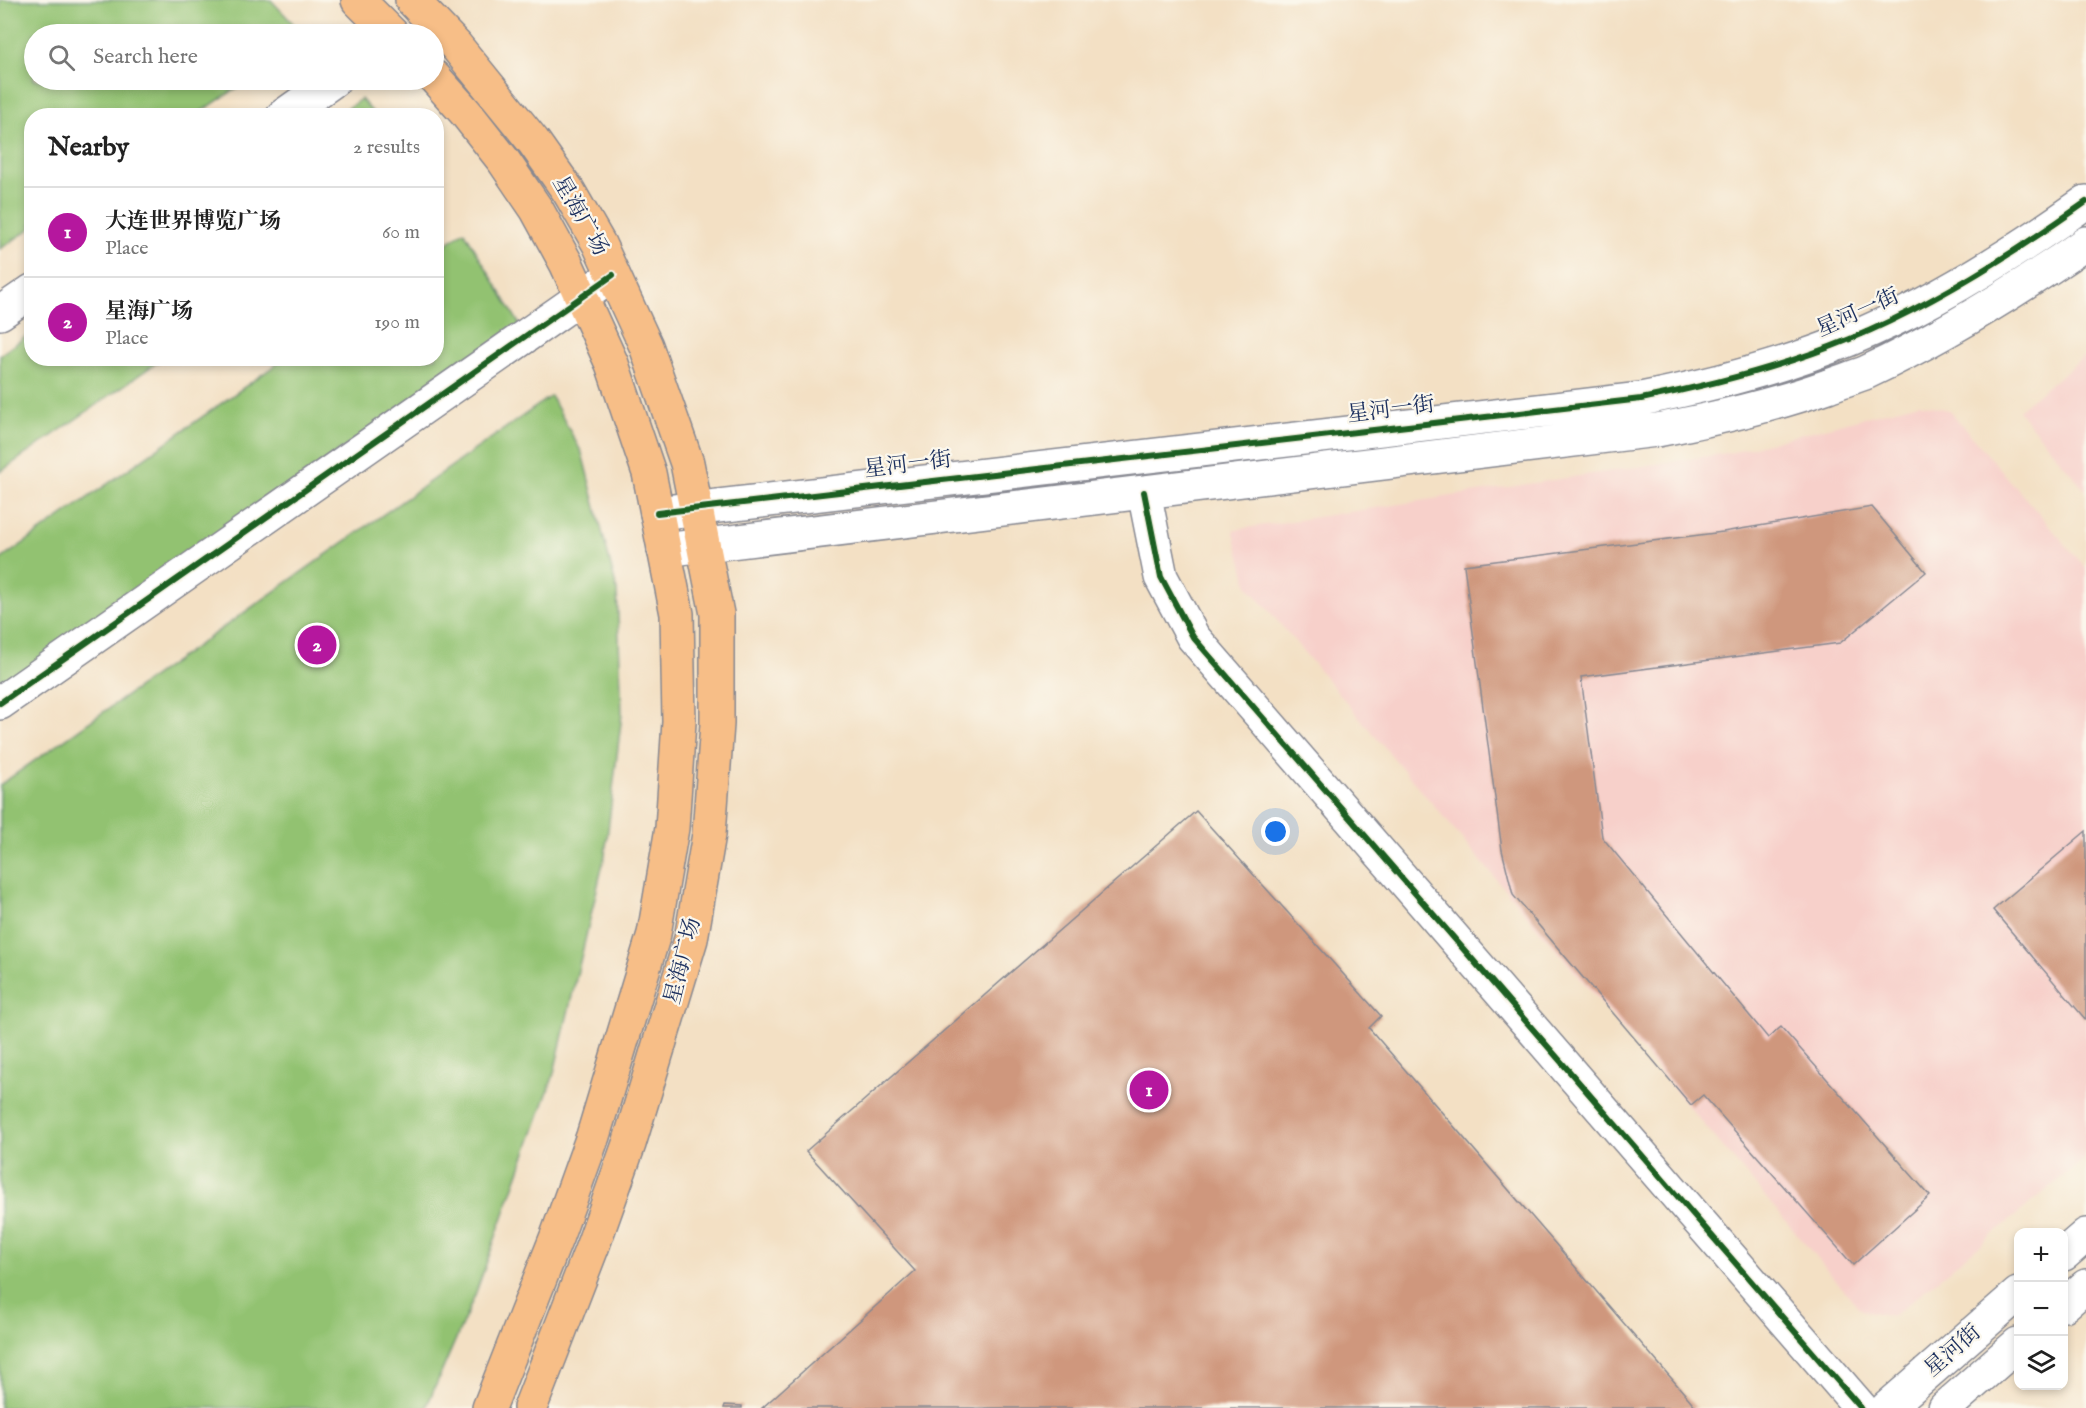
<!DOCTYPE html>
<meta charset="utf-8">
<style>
body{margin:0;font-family:"IM FELL English","Noto Serif SC",serif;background:#f2f2f2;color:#222}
.controls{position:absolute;right:18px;bottom:18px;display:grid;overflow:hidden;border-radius:12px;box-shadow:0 3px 9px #0003}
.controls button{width:54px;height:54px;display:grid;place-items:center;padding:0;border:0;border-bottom:2px solid #e0e0e0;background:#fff;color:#222;font:30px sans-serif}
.you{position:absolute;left:1276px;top:832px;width:21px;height:21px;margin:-15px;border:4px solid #fff;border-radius:50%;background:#1a73e8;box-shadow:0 0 0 9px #1a73e833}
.badge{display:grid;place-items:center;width:39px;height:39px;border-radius:50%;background:#b5179e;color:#fff;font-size:20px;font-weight:700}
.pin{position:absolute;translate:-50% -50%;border:3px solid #fff;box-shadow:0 2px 6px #0006}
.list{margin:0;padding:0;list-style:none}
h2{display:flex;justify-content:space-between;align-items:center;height:78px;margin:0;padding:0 24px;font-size:26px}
h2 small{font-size:20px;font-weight:400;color:#767676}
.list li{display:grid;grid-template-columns:39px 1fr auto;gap:18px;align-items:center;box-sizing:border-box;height:90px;padding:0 24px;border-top:2px solid #e0e0e0}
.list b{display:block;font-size:22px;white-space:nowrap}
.list p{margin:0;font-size:20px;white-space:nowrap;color:#767676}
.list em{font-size:20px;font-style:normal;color:#767676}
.icon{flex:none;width:33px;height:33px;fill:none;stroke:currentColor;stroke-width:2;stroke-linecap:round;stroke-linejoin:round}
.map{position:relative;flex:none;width:2086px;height:1408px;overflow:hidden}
.search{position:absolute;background:#fff;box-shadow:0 3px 9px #0003;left:24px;top:24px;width:420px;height:66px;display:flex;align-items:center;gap:15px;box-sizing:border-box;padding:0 21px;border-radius:33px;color:#767676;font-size:22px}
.panel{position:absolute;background:#fff;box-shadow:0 3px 9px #0003;left:24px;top:108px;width:420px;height:258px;border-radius:24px}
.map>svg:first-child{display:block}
.built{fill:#f7d0ca}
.green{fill:#92c271;stroke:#567868;stroke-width:1.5}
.building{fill:#cf977d}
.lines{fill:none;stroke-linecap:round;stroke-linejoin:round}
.minor-casing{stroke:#878891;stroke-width:36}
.highway-casing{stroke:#878891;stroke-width:36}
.minor{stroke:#fff;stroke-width:33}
.highway{stroke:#f7be87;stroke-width:33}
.cycleway-casing{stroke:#fbf7ec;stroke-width:10}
.cycleway{stroke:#1b5e20;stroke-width:6}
.labels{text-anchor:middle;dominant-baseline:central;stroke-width:4.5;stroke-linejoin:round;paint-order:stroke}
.street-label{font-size:22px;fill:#1b2f5e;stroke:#fbf7ec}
</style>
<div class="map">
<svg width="2086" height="1408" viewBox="0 0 2086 1408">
<rect width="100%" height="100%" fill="#fbf7ec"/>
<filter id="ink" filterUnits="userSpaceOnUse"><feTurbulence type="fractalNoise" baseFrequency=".0167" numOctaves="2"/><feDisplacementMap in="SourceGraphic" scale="12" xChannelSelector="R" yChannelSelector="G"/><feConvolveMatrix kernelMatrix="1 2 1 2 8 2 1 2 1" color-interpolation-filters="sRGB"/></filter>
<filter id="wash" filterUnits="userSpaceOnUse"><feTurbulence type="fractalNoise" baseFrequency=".008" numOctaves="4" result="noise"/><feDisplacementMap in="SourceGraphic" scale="24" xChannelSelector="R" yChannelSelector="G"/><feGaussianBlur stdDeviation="1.35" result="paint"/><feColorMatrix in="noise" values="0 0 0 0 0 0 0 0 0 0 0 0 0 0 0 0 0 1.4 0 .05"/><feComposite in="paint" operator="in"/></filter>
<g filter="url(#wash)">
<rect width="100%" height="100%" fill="#f3e0c4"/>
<path class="built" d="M2086,355V491L2018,410Z
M1919,403L1949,410L2086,568V1158L1893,1316L1861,1310L1248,586L1233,530L1734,452Z"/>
<path class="green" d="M0,0H271L303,34H34V80H249L196,115L32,116L31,228L0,249Z
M361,99L375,115H338Z
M464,231L520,325L0,688V560L284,359L436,358L437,251Z
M31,333L32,358L162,359L0,472V355Z
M551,396L582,453L617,590L622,714L605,855L553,1077L475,1295L426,1408H0V785Z"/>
<g id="blocks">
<path class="building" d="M1872,507L1926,572L1840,643L1581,677L1602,837L1768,1038L1781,1027L1930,1196L1853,1265L1703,1095L1691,1105L1513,895L1502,850L1464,565L1723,532Z
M1196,811L1381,1016L1369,1028L1697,1408H762L915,1271L806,1151Z
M2086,831V1020L1993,910Z
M725,1405L742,1406V1408H724Z"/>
</g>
</g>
<g filter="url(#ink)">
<use href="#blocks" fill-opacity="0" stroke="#878891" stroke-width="1.5"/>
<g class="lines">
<defs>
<path id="minor" d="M283,116L334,80
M0,313L32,291
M1144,492L1161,577L1193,637L1861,1408
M657,513L1641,399C1712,385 1782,367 1850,339C1933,305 2013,254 2086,202
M664,550L1657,430C1715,419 1772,406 1828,386C1841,381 1855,377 1867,372C1944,336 2016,291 2086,243
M0,703L613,275
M2064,1254L2086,1235
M2064,1305L2086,1286
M1887,1408L2018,1294
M1945,1408L2018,1344"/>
<path id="highway" d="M358,0L392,34
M412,0L456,46L533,141L569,192L599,244L646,346L687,463L717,614V724L709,834L691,939L629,1144L593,1245L530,1408
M434,77L466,113L503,160L537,210L566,263L612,364L649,473L677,614L679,722L672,828L654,934L593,1136L557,1236L489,1408"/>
</defs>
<use href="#minor" class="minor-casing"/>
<use href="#highway" class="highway-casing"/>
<use href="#minor" class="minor"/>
<use href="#highway" class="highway"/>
<defs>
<path id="cycleway" d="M1144,492L1161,577L1193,637L1861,1408
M657,513L1641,399C1712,385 1782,367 1850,339C1933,305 2013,254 2086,202
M0,703L613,275"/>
</defs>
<use href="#cycleway" class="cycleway-casing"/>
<use href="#cycleway" class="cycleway"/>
</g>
</g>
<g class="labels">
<g class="street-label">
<text transform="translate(580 216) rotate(60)">星海广场</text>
<text transform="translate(1858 313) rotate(-24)">星河一街</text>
<text transform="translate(1391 410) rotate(-7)">星河一街</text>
<text transform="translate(908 465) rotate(-7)">星河一街</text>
<text transform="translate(683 961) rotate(-76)">星海广场</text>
<text transform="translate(1953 1351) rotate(-41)">星河街</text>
</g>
</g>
</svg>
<div class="controls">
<button>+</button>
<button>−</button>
<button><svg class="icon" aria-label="layers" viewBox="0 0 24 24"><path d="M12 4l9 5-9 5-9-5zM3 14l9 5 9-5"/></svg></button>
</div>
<div class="you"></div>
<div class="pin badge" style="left:1149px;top:1090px">1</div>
<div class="pin badge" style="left:317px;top:645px">2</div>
<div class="search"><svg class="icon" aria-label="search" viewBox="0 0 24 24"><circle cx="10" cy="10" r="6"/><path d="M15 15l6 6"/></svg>Search here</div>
<section class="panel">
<h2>Nearby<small>2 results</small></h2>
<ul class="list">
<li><span class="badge">1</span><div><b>大连世界博览广场</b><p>Place</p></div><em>60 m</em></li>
<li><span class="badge">2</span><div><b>星海广场</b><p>Place</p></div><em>190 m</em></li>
</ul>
</section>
</div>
